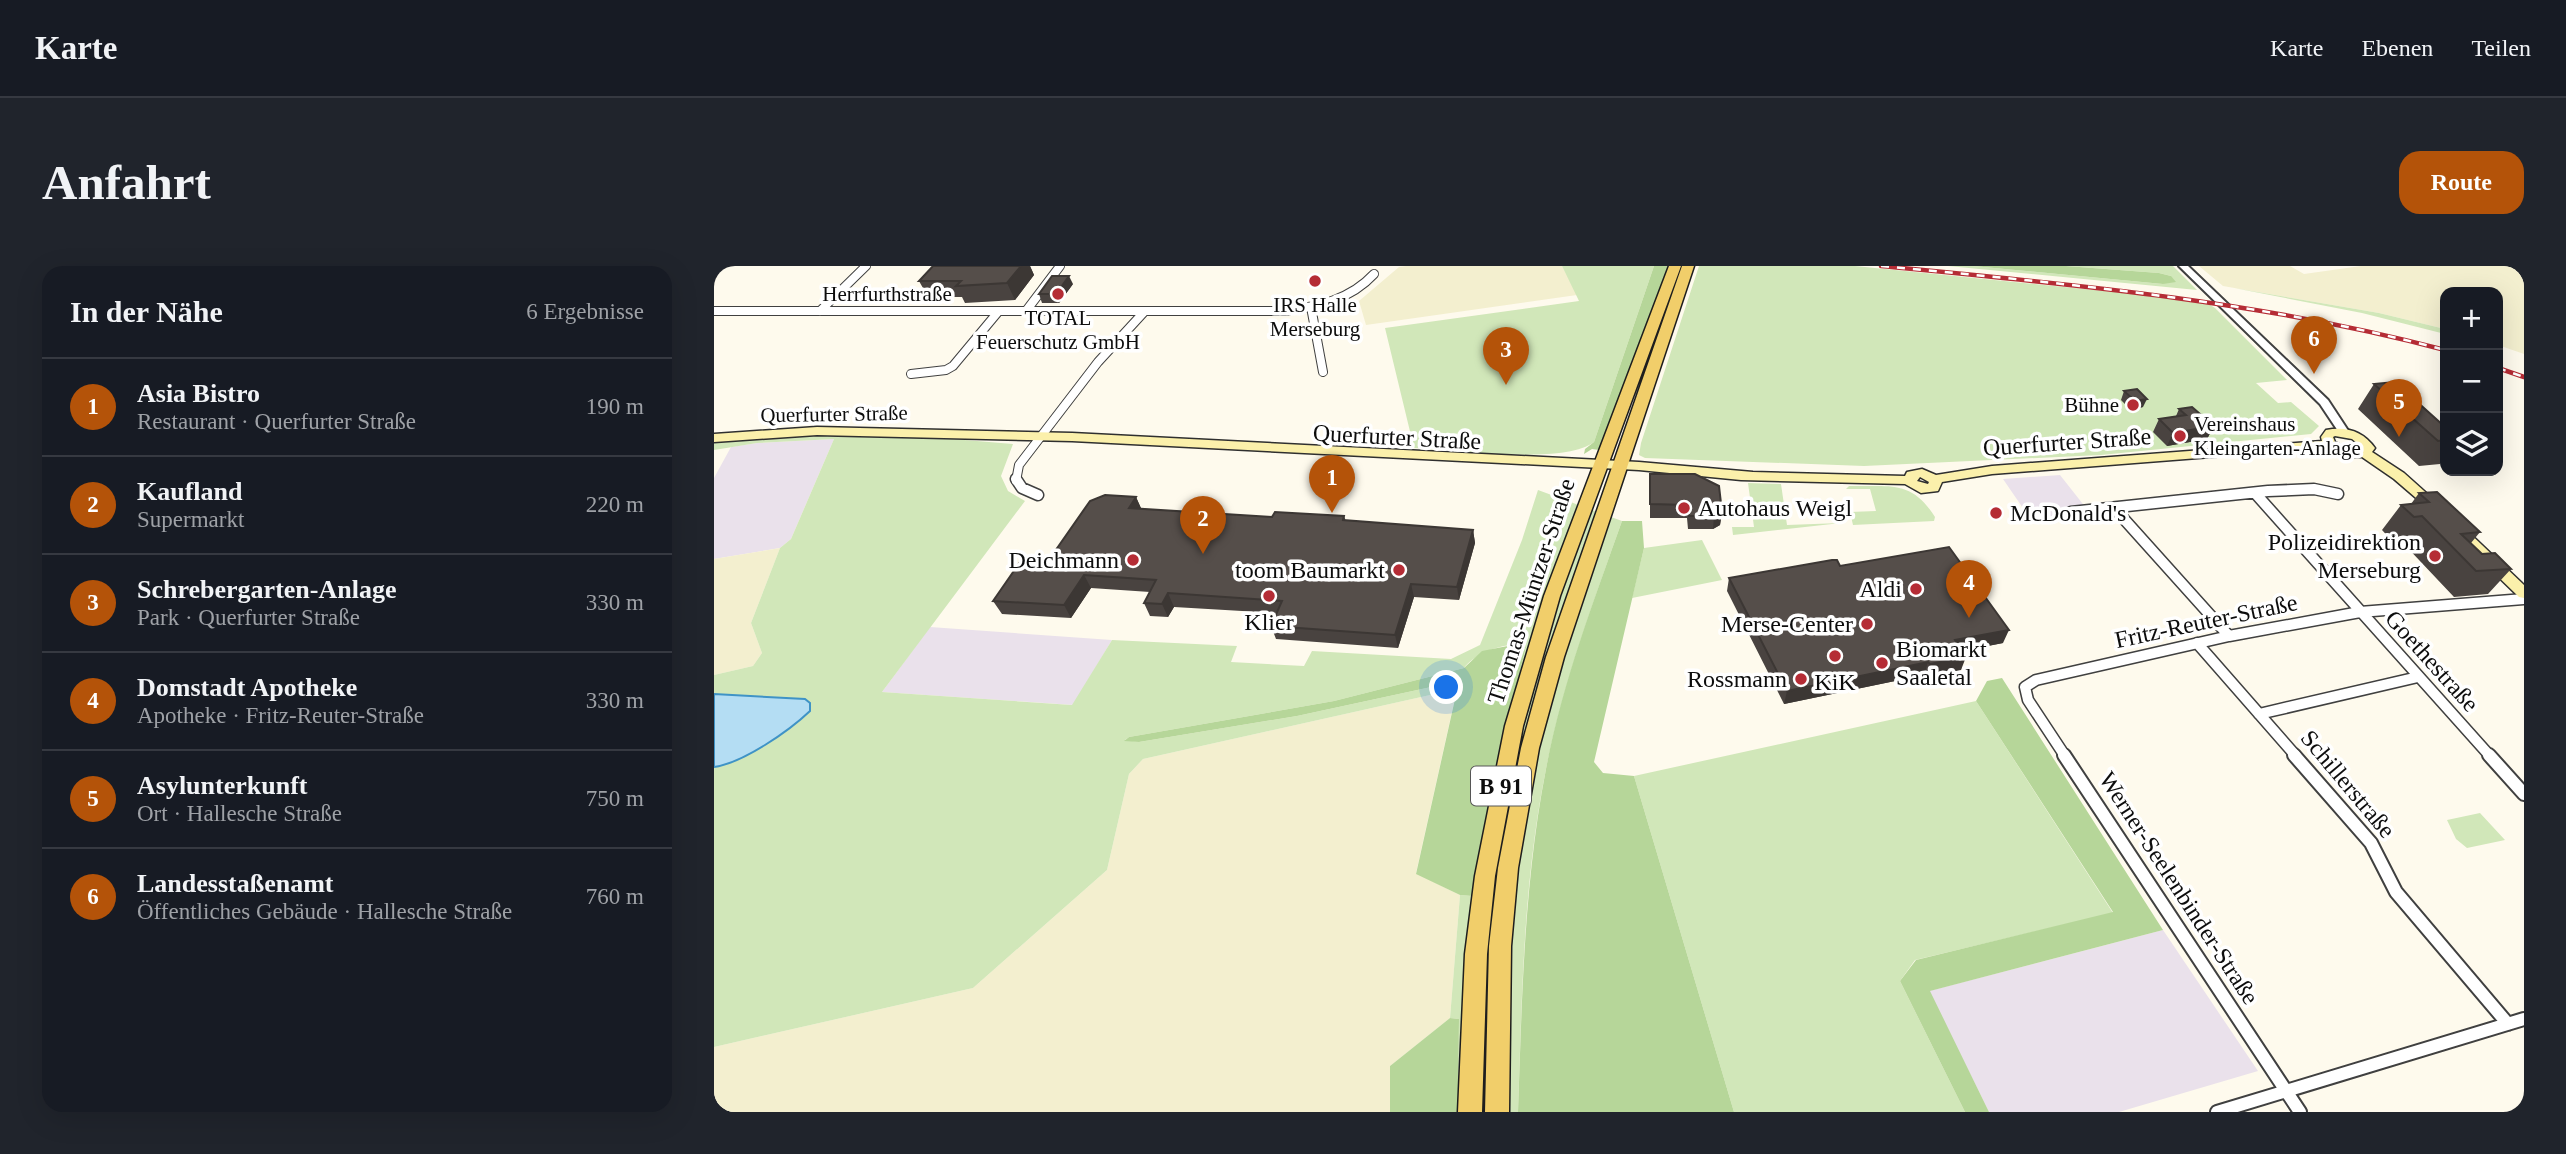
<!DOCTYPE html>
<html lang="de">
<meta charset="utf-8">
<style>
body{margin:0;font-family:Georgia,serif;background:#20242c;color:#f1f3f6}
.controls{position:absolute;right:21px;top:21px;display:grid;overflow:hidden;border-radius:14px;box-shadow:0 7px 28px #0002}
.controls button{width:63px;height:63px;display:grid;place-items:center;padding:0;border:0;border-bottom:2px solid #363941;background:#171b24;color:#f1f3f6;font:35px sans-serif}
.you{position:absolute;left:733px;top:422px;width:24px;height:24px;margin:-18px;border:5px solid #fff;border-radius:50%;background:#1a73e8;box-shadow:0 0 0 10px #1a73e833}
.badge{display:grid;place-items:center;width:46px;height:46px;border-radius:50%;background:#b45309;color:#fff;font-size:23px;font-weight:700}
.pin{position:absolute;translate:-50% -58px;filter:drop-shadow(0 2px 4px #0008)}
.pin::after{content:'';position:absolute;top:37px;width:24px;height:21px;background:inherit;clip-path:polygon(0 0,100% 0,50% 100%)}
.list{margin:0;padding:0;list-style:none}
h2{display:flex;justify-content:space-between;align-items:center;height:91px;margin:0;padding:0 28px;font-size:30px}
h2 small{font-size:23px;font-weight:400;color:#9ea1a6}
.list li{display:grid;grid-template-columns:46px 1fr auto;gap:21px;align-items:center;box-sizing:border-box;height:98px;padding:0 28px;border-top:2px solid #363941}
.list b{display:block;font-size:26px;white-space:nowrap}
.list p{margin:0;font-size:23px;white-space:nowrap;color:#9ea1a6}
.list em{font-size:23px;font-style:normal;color:#9ea1a6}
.icon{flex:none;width:38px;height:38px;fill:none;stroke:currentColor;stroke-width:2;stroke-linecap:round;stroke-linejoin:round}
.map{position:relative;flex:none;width:1810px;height:846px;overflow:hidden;border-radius:21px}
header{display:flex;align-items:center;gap:42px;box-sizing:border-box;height:98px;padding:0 35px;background:#171b24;border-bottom:2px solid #363941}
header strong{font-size:33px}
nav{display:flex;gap:38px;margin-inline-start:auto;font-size:24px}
.intro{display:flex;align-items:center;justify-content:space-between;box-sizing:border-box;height:168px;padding:0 42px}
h1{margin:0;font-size:49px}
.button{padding:18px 32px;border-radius:21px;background:#b45309;color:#fff;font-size:24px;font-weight:700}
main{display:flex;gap:42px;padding:0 42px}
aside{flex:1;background:#171b24;border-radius:21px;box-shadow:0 7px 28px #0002}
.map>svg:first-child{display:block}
.industrial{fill:#eae1eb}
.farmland{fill:#f3efcf}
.green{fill:#d1e7b9}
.forest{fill:#b6d699}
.water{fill:#b4ddf3;stroke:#3f93c6;stroke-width:2}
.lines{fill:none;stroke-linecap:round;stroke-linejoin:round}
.minor-far2-casing{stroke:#404040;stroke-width:10}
.minor-far1-casing{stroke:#404040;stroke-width:13}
.minor-casing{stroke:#404040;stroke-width:16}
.tertiary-casing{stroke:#404040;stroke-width:4}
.secondary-casing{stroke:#2f2f2f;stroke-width:3}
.primary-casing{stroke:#1e1e1e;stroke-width:3}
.minor-far2{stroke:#fff;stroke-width:8}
.minor-far1{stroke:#fff;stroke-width:10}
.minor{stroke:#fff;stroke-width:12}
.tertiary{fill:#fff;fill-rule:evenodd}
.secondary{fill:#fbf0ab;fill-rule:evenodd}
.primary{fill:#f1ce6a;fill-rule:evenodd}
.rail-casing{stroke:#b52c35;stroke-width:4.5}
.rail{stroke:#fff;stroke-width:2.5;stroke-dasharray:8;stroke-linecap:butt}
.wall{fill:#494340}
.shaded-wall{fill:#3c3734}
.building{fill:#554e4a;stroke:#3c3734;stroke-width:2}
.poi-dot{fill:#b52c35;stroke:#fff;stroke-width:2.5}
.labels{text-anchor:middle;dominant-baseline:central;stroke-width:7;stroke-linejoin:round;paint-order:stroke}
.far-street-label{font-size:21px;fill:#0d0d0d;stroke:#fff}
.far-poi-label{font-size:21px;fill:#0d0d0d;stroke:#fff}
.shield{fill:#fff;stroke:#565656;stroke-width:2}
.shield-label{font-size:23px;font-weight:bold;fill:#0d0d0d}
.street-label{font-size:24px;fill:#0d0d0d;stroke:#fff}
.poi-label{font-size:24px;fill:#0d0d0d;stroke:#fff;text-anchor:end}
</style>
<header>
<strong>Karte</strong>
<nav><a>Karte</a><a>Ebenen</a><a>Teilen</a></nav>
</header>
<div class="intro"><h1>Anfahrt</h1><a class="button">Route</a></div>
<main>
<aside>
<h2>In der Nähe<small>6 Ergebnisse</small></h2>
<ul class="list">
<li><span class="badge">1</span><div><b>Asia Bistro</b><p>Restaurant · Querfurter Straße</p></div><em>190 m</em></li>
<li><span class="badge">2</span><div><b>Kaufland</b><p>Supermarkt</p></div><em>220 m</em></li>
<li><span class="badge">3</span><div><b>Schrebergarten-Anlage</b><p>Park · Querfurter Straße</p></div><em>330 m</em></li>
<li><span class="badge">4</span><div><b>Domstadt Apotheke</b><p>Apotheke · Fritz-Reuter-Straße</p></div><em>330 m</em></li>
<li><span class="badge">5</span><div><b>Asylunterkunft</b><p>Ort · Hallesche Straße</p></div><em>750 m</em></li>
<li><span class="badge">6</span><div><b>Landesstaßenamt</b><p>Öffentliches Gebäude · Hallesche Straße</p></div><em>760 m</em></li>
</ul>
</aside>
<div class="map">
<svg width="1810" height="846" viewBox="0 0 1810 846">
<rect width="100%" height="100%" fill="#fefaed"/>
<path class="industrial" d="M120,173L77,273L66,282L0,293V212L17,181L43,177Z
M1346,209L1376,247L1325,254L1313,248L1289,213Z
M216,361L398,374L359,439L168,426Z
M1449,664L1544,805L1405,846H1275L1215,725Z"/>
<path class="farmland" d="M692,0H848L863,29L652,59L645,35L685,1Z
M1485,0H1576L1590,8L1647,0H1810V88L1784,79V26H1731V63L1665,47L1509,20Z
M66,282L37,357L48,387L39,400L0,409V293Z
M743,423L702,607L746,629L736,752L676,800V846H0V781L259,722L393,604L415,508L429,493Z"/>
<path class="green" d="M848,0H940L880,176C851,199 739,184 700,182L671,62L865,35Z
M985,0H1141L1490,35L1501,42L1573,114L1542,117L1564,137L1577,136L1605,160L1597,168L1387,189L1150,200L931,192L925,189L927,177Z
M1234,0H1259L1449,18L1457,10L1445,7L1352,0H1459L1483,24Z
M1520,22L1665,47L1731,63V68L1648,47Z
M103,168L190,169L299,178L287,210L294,225L311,235L168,426L358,439L398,374L523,380L517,396L590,400L598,385L737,393L766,379L808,274L824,224L908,255C879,337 849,418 832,503C809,616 808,732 804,846H744L745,753L736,752L746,629L758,630L779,515L812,381C794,374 761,387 750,402L620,435L415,471L411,474L425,476L583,450L745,415L743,423L429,493L415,508L393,604L259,722L0,781V409L39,400L48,387L37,357L66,282L77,273L120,173L43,177L0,184V175Z
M1034,217L1067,218L1073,259L1127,257L1019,269L1018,261H1040Z
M1135,220C1176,221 1197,213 1221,251L1220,255L1139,259L1136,246L1162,245L1156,223H1132Z
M988,274L1008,314L918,332L930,282Z
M1262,435L1399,647L1201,694L1186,715L1251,846H1020L920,510Z
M1766,547L1791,574L1753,582L1742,573L1733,554Z"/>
<path class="forest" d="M940,0H955C934,62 907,122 885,184L878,183L870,188L871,183L880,176Z
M1259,0H1352L1445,7L1457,10L1462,16L1449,18Z
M908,255H928L930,282L880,496L889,507L920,510L1020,846H804C808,732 810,616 832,503C848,418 879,337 908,255Z
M804,378L812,381L779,515L758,630L746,629L702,608L745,415L583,450L425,476L410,475L415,471L620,435L750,402L768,385Z
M1288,412L1449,664L1216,725L1275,846H1251L1186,715L1202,694L1399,646L1262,435L1273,415Z
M736,752L745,753L744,846H676V800Z"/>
<path class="water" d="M0,428L91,433L96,437V445C75,465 29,497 0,501Z"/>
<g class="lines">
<defs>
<path id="minor-far2" d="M597,41L609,106
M0,45H571C605,40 636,34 660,8
M106,45L152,0
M312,45L346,0
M197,108L232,104L239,100L284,46
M302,215L305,199L384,96L430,46"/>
<path id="minor-far1" d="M302,213L308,222L324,229
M1541,227L1776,490
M1400,242L1515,370
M1357,246L1554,225L1600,223L1624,228
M1483,377L1582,490
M1545,448L1704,411
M1351,490L1314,434L1311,421L1322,414L1515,370L1646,346L1810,333"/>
<path id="minor" d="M1350,489L1586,846
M1580,489L1657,577L1682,626L1794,758
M1775,489L1810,528
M1503,846L1810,753"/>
<path id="tertiary" d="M1465,0H1474L1614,134L1635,166L1634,168H1626L1606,138Z"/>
<path id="secondary" d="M103,161L358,167L925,196L1039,206L1191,210L1193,206L1208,203L1222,209L1278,200L1608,175L1607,171L1612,164C1632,160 1649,165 1661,182L1658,186L1690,207L1728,241L1721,245L1716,244L1680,213L1648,191H1631L1613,182L1278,208L1228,216L1224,225L1207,227L1191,218L1027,214L925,204L358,175L103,169L0,176V168ZM1621,170L1638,173L1649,182L1637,184L1621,176L1619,171ZM1206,211L1215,216L1214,218L1203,215Z
M1742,258L1747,259L1810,319V332L1805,331L1737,265L1735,262L1737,259Z"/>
<path id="primary" d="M955,0H967L846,330L809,460L781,610L773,688L768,846H744L751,688L761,610L791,460L830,330Z
M968,0H980L850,391L825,482L804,602L797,680L795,846H771L775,680L784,602L807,482L832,391Z"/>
</defs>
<use href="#minor-far2" class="minor-far2-casing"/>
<use href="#minor-far1" class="minor-far1-casing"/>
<use href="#minor" class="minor-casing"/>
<use href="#tertiary" class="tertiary-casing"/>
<use href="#secondary" class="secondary-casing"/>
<use href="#primary" class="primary-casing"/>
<use href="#minor-far2" class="minor-far2"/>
<use href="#minor-far1" class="minor-far1"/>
<use href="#minor" class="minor"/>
<use href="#tertiary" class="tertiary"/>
<use href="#secondary" class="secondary"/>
<use href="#primary" class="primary"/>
<defs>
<path id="rail" d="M1167,0C1357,18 1546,35 1731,84
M1784,102L1810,111"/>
</defs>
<use href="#rail" class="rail-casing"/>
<use href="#rail" class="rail"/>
</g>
<path class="wall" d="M219,0H316L320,9L301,34L251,37L248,31H214L205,15Z
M359,18L345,37H328L325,28Z
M1660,118L1731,161V191L1726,198L1705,200L1644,143Z
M1410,125L1429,141L1417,144L1407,134Z
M1465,143L1500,160L1493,173L1453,180L1439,166L1445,153L1462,150Z
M936,208L1008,246L1006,259L999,263H974L973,252H936Z
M1705,227L1766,266L1757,277L1768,288L1797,303L1774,328L1740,331L1688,276L1680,277L1668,264L1687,239L1697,238Z
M422,231L427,243L558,251L630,250L632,255L759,264L761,277L745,334L700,331L684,382L562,373L557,360L563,347L460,341L454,351L436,350L430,337L436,326L377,322L357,352L288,348L279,335L332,298Z
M1126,300L1289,377L1249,385L1247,404L1211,411L1210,409L1070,438L1013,325L1015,312Z"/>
<path class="shaded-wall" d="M307,0H316L320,9L301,34L293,17Z
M355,10L359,18L345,37L342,28Z
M1433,133L1429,141L1417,144L1421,135Z
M1500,160L1493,173L1453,180L1459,167Z
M422,231L428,244L415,242Z
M1008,246L1006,259L999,263L1000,250Z
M759,264L761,277L745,334L743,321Z
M370,309L377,322L357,352L350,339Z
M697,318L700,331L684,382L681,369Z
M454,327L460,341L454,351L448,338Z
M1295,364L1289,377L1237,387L1241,374Z
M1252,391L1247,404L1211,411L1216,398Z
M1214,396L1210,409L1070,438L1073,425Z"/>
<path class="building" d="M219,0H307L293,17L242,20L247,15H205Z
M338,10H355L342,28H325Z
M1681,116L1731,161V174L1724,175L1660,118Z
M1423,123L1433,133L1421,135L1410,125Z
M1478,141L1500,160L1459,167L1445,153L1472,149L1465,143Z
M936,208H981L1005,220L1008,246L1000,250H975L974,239L936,238Z
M1723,226L1766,266L1747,268L1768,288L1781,287L1797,303L1762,305L1708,250L1700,251L1687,239L1715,236L1705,227Z
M391,229L422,231L415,242L558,251L561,246L630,250L629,254L759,264L743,321L697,318L681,369L557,360L568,335L454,327L448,338L430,337L442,314L370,309L350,339L279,335L306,296L332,298L376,235Z
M1235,281L1295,364L1241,374L1252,391L1216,398L1214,396L1073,425L1015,312L1118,294H1123L1126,300Z"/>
<g class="poi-dot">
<circle cx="601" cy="15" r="7"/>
<circle cx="344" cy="28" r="7"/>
<circle cx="1419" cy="139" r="7"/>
<circle cx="1466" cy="170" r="7"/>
<circle cx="970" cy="242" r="7"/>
<circle cx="1282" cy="247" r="7"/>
<circle cx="1721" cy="290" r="7"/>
<circle cx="419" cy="294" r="7"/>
<circle cx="685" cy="304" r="7"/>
<circle cx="1202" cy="323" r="7"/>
<circle cx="555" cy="330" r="7"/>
<circle cx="1153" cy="358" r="7"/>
<circle cx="1121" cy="390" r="7"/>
<circle cx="1168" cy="397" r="7"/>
<circle cx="1087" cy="413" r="7"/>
</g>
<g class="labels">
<g class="far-street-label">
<text x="173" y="28">Herrfurthstraße</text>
<text transform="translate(120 148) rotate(-1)">Querfurter Straße</text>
</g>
<g class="far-poi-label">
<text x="601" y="39">IRS Halle<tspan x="601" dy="24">Merseburg</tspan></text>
<text x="344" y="52">TOTAL<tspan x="344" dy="24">Feuerschutz GmbH</tspan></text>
<text x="1405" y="139" text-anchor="end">Bühne</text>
<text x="1480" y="158" text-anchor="start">Vereinshaus<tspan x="1480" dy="24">Kleingarten-Anlage</tspan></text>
</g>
<rect class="shield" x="757" y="500.5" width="60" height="39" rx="5"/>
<g class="shield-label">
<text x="787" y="520">B 91</text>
</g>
<g class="street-label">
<text transform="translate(683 171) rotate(3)">Querfurter Straße</text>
<text transform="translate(1353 176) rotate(-4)">Querfurter Straße</text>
<text transform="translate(817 325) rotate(-72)">Thomas-Müntzer-Straße</text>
<text transform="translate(1492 355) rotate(-12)">Fritz-Reuter-Straße</text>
<text transform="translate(1718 395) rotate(48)">Goethestraße</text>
<text transform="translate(1634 518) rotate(50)">Schillerstraße</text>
<text transform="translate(1465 622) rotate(57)">Werner-Seelenbinder-Straße</text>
</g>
<g class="poi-label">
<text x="984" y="242" text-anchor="start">Autohaus Weigl</text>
<text x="1296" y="247" text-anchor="start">McDonald's</text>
<text x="1707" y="276">Polizeidirektion<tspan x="1707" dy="28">Merseburg</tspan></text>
<text x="405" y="294">Deichmann</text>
<text x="671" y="304">toom Baumarkt</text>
<text x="1188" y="323">Aldi</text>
<text x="555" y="356" text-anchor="middle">Klier</text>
<text x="1139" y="358">Merse-Center</text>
<text x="1182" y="383" text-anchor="start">Biomarkt<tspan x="1182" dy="28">Saaletal</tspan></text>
<text x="1073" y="413">Rossmann</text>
<text x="1121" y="416" text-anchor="middle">KiK</text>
</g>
</g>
</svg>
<div class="controls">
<button>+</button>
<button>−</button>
<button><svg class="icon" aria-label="layers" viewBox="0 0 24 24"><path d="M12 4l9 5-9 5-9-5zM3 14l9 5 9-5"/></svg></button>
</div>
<div class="you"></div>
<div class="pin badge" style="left:618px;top:247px">1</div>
<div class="pin badge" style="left:489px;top:288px">2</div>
<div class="pin badge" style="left:792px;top:119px">3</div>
<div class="pin badge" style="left:1255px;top:352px">4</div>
<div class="pin badge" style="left:1685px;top:171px">5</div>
<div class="pin badge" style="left:1600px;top:108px">6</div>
</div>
</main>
